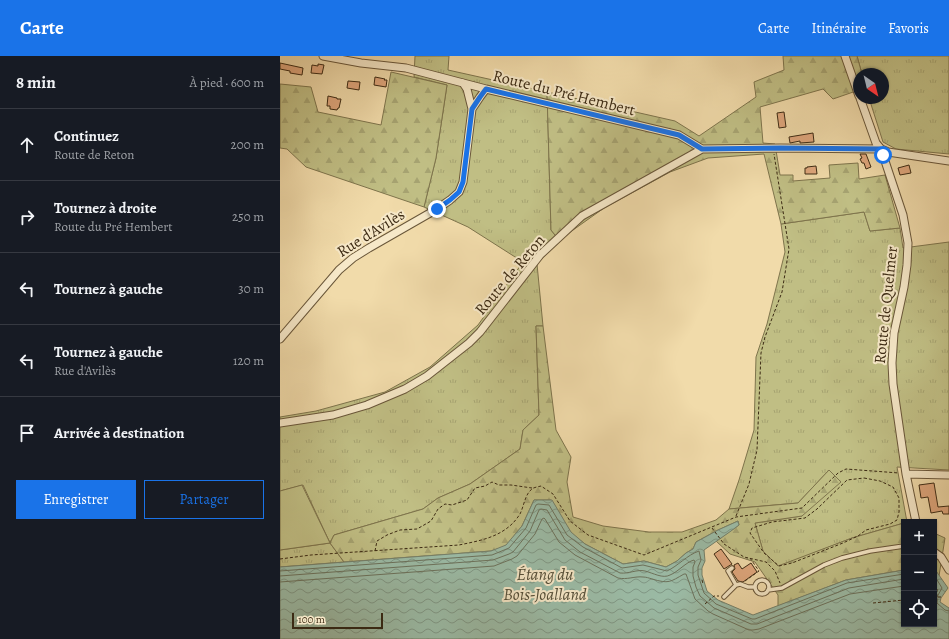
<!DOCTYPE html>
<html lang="fr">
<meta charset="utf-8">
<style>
body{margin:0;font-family:Alegreya,serif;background:#242831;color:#f1f3f6}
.controls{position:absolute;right:12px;bottom:12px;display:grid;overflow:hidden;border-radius:0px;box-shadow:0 1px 3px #0004}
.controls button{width:36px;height:36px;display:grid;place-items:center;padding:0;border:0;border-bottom:1px solid #363941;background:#171b24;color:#f1f3f6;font:20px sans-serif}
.compass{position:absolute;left:573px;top:12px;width:36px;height:36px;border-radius:50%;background:#171b24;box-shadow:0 1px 3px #0004;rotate:145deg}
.scale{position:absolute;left:12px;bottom:10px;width:91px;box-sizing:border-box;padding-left:4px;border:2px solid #3c2a13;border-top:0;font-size:11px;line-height:14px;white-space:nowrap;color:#3c2a13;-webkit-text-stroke:3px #f6e8c8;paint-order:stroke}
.stop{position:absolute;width:12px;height:12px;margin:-9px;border:3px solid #1a73e8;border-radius:50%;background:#fff}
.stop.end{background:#1a73e8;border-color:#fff;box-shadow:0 1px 4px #0008}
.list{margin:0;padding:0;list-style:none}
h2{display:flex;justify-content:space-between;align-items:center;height:52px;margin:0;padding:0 16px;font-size:17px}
h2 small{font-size:13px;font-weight:400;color:#9ea1a6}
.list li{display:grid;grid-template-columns:26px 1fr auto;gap:12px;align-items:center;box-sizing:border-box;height:72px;padding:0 16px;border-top:1px solid #363941}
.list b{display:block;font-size:15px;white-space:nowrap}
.list p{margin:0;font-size:13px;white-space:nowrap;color:#9ea1a6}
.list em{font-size:13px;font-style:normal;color:#9ea1a6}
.actions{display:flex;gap:8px;padding:12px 16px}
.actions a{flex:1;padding:9px 0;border:1px solid #1a73e8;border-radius:0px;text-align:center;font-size:14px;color:#1a73e8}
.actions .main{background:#1a73e8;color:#fff}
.icon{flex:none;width:22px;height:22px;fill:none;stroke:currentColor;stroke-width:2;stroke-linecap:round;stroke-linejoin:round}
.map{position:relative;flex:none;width:669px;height:583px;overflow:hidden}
header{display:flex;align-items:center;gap:24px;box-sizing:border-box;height:56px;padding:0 20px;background:#1a73e8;color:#fff}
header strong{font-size:19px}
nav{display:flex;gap:22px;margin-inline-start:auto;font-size:14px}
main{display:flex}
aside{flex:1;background:#171b24}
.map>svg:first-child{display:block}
.grass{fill:url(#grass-tufts);stroke:#7e744c}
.forest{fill:url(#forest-firs);stroke:#7e744c}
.green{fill:#c0be84;stroke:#7e744c}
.water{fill:url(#water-waves);stroke:#75816b}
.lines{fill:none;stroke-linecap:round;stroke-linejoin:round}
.shore{stroke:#6c725c;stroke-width:1}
.building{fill:#e0a77d;stroke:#3c2a13}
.service-casing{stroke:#695639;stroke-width:5.5}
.minor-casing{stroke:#695639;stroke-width:9}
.path{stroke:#3c2a13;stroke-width:1;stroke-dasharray:3 2;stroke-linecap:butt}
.service{stroke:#f6e8c8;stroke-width:3.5}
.minor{stroke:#f6e8c8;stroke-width:7}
.route{stroke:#1a73e8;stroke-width:5}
.labels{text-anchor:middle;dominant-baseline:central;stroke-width:4;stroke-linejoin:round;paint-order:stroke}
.street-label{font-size:16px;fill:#3c2a13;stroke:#f6e8c8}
.water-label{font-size:17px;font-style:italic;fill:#544e38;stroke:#f6e8c8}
</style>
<header>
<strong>Carte</strong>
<nav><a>Carte</a><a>Itinéraire</a><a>Favoris</a></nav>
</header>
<main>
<aside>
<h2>8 min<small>À pied · 600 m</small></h2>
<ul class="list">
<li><svg class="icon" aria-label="ahead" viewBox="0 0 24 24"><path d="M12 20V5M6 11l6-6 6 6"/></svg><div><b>Continuez</b><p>Route de Reton</p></div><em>200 m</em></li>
<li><svg class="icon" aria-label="right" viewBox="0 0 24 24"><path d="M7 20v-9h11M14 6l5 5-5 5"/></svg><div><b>Tournez à droite</b><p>Route du Pré Hembert</p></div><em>250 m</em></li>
<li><svg class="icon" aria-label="left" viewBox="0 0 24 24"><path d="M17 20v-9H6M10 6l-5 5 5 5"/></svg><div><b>Tournez à gauche</b></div><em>30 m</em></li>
<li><svg class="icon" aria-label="left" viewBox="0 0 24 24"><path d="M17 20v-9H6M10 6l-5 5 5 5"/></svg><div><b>Tournez à gauche</b><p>Rue d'Avilès</p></div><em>120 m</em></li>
<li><svg class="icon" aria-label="arrive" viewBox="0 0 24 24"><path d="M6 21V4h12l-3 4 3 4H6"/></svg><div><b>Arrivée à destination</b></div></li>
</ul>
<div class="actions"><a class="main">Enregistrer</a><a>Partager</a></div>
</aside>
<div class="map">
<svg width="669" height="583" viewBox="0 0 669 583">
<defs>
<pattern id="grass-tufts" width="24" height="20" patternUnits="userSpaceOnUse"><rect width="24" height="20" fill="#c0be84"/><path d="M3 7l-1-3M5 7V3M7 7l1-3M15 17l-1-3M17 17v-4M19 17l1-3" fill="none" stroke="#a6a371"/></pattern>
<pattern id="forest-firs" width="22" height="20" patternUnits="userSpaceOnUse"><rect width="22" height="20" fill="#c0be84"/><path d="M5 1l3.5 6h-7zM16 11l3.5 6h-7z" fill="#a6a371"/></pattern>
<pattern id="water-waves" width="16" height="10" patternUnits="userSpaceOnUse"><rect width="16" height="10" fill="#9bbba6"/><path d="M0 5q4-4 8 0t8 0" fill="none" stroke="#809886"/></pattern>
</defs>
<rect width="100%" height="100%" fill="#f1dbaa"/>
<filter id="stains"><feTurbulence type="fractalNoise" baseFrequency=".005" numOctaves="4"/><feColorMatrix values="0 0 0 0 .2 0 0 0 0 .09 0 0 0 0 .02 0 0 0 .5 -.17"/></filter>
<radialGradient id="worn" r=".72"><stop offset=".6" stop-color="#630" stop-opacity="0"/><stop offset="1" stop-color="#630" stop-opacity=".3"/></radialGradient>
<path class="grass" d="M135,0H169L168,14L267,36L271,174L279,184L257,208L263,270H256L259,359L243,374L240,393L190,428L158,442L143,453L54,479L50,487L64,506L0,511V494L50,487L23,429L0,435V361L36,355L105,336L150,311L198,269L243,206L188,171L144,151L156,102L167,29L134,21Z
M577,0H669V98L616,93L603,86L589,42H603V18H582Z
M584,156L590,175L620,172L623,192L669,186V414L617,411L627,466H624V467L572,482L498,511L483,495L475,467L522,460L549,414L518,447L449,453L459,424L474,374L476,301L487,268L505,196L501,168Z"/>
<path class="forest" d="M503,0H577L582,18H579V34L553,43L543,33L480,51L483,87L495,88L500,119H513V125L550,122L549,109L578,107L579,123L605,119L620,172L590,175L584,156L501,168L484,98L428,102L390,116L324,152L279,184L271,174L267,36L395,65L419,80L476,41L474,26L504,14Z
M111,16L167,29L156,102L144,151L26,111L7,93L0,92V28L31,31L38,56L101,69Z
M256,270H263L276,374L291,401L287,426L293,461L323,470L369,476H402L436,464L449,453L518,447L549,414L561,426L522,460L475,467L483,495L498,510L572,482L624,467V514L566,524L498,550V539L475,506L450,498L436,485L459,469L458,465L438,474L416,486L413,493L406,497L397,505L386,511L364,505L343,508L305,488L291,477L271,444H254L242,470L226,490L211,495L64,506L50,487L54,479L143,453L158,442L190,428L240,393L243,374L259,359Z
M654,477L665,482L659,520L654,512Z"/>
<path class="green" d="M22,429L50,487L0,494V435Z"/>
<path class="water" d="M254,444H272L291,476L305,488L343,508L364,505L386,511L397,505L406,497L413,493L416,486L438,474L458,465L459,469L451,475L424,494L425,505L422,512V519L427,535L438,544L473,559L566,524L624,514V568H654V512L668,532L661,542L660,546L669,552V583H0V511L211,495L226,489L242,470Z"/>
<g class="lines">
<path class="shore" d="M0,515L212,499L229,492L246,472L256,449L258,448L269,449L287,479L303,491L342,512L363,509L387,515C398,510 407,499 419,495L421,504L418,511V519L424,537L436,548L472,563H475L567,527L624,518
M654,519L662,532L657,541V547L665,554L669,555
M0,520L213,504L229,498L233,496L250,475L259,454L261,453L267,454L285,484L300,496L340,517C349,518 357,513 365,515C373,517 383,523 390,519C398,516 406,506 414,504L415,506L413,511V520L416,531L420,540L434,552L471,568H477L569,532L624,523
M0,526L214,510L232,503L237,500L255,478L262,463L264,462L265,463L279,486L295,499L338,522C347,524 355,520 363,521C366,521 369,522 372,523C389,528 390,526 404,518H406L415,543L428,555L433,558L469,574H473L479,573L570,538L624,530"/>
</g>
<path class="building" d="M0,7L23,12L22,19L10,17V15L0,13Z
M38,8L44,9L42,18L31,17L32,9L38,10Z
M95,21L105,23L104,24H107L106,31L94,29Z
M68,25L80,26L79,34L67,32Z
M48,40L57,42V43H61L59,52H58L57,54L50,53V50H47Z
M504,56L506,71L499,72L497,57Z
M533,77L534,86L520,87V85L510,87L509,81Z
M580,98H586L591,111L586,113L584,107H582L580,103L582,102Z
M629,109L631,117L620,119L618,112Z
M536,110L537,118H525V112H527V111Z
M654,427L658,451L669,450V458H663L662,455L651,457L648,441L641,442L639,429Z
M441,493L452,508L444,513L434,498Z
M458,507L462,513L471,507L477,516L463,526L458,525L452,516L455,513L454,509Z"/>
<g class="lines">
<defs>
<path id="service" d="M452,512L448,515L456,529
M475 531a7 7 0 1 1 14 0a7 7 0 1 1-14 0Z
M488,534L502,532L544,509L562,502L590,495L624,490
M444,541L456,529L460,528L468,531H475"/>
<path id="minor" d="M43,0L81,7L126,12L206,33L399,79L422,93
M565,0L579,40
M580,42L596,87L601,93L623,159L628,187L627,209L624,231L614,277L612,307L613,328L626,418L636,466
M192,53L200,41L206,33
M0,283L59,214L73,202L89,192L157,153L170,144L179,136L183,126L192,53L187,33L183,27
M0,367L53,359L87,349L125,333L147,320L189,287L200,276L260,199L302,160L422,93L500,92L601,93L608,96L669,105
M626,418L669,419
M654,496L661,501L669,514"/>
</defs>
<use href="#service" class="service-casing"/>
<use href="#minor" class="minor-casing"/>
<path class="path" d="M584,422L600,425L613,431L619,442V456L617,464L610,468L586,474L578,480L563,487L512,507L499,510L484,497L470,477L472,472L492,466L525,462L537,453L567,424Z
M456,460L469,428L477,394L481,297L485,281L502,236L509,193L494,98
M432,472L444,488L464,501L486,506L495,515L500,527
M95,495L97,485L107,479L120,474L137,473L151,465L158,453L165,448L172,449L187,444L195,432L205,430L212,426L219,429H231L252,432
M0,503L31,499L179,489C198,485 218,482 233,467C235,465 238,461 240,458C244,450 245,438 252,433C254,431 258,431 261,430L273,438L290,465L308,479L364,499L456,461L522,452L558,417L566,413L619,417
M422,524L423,528
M465,525L479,515L470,502
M658,541H661
M593,547L624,544
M425,548L434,540H439
M656,566L657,532"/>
<use href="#service" class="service"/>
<use href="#minor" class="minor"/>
</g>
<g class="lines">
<path class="route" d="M157,153L170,144L179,136L183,126L192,53L200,41L206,33L399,79L422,93L500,92L601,93L603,99"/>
</g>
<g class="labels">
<g class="street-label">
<text transform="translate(284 37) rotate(14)">Route du Pré Hembert</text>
<text transform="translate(91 177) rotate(-32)">Rue d'Avilès</text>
<text transform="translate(230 219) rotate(-50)">Route de Reton</text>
<text transform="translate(606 249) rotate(-84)">Route de Quelmer</text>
</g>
<g class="water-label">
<text x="265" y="518">Étang du<tspan x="265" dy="20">Bois-Joalland</tspan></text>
</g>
</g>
<rect width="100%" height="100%" filter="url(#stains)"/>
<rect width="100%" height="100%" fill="url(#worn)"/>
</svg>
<div class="controls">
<button>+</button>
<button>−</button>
<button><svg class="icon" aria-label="locate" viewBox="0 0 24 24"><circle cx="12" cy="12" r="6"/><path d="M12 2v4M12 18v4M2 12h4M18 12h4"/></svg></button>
</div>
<svg class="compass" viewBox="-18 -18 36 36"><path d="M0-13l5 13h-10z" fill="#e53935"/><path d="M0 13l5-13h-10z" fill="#9ea1a6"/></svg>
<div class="scale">100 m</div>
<div class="stop" style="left:603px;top:99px"></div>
<div class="stop end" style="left:157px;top:153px"></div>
</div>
</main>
